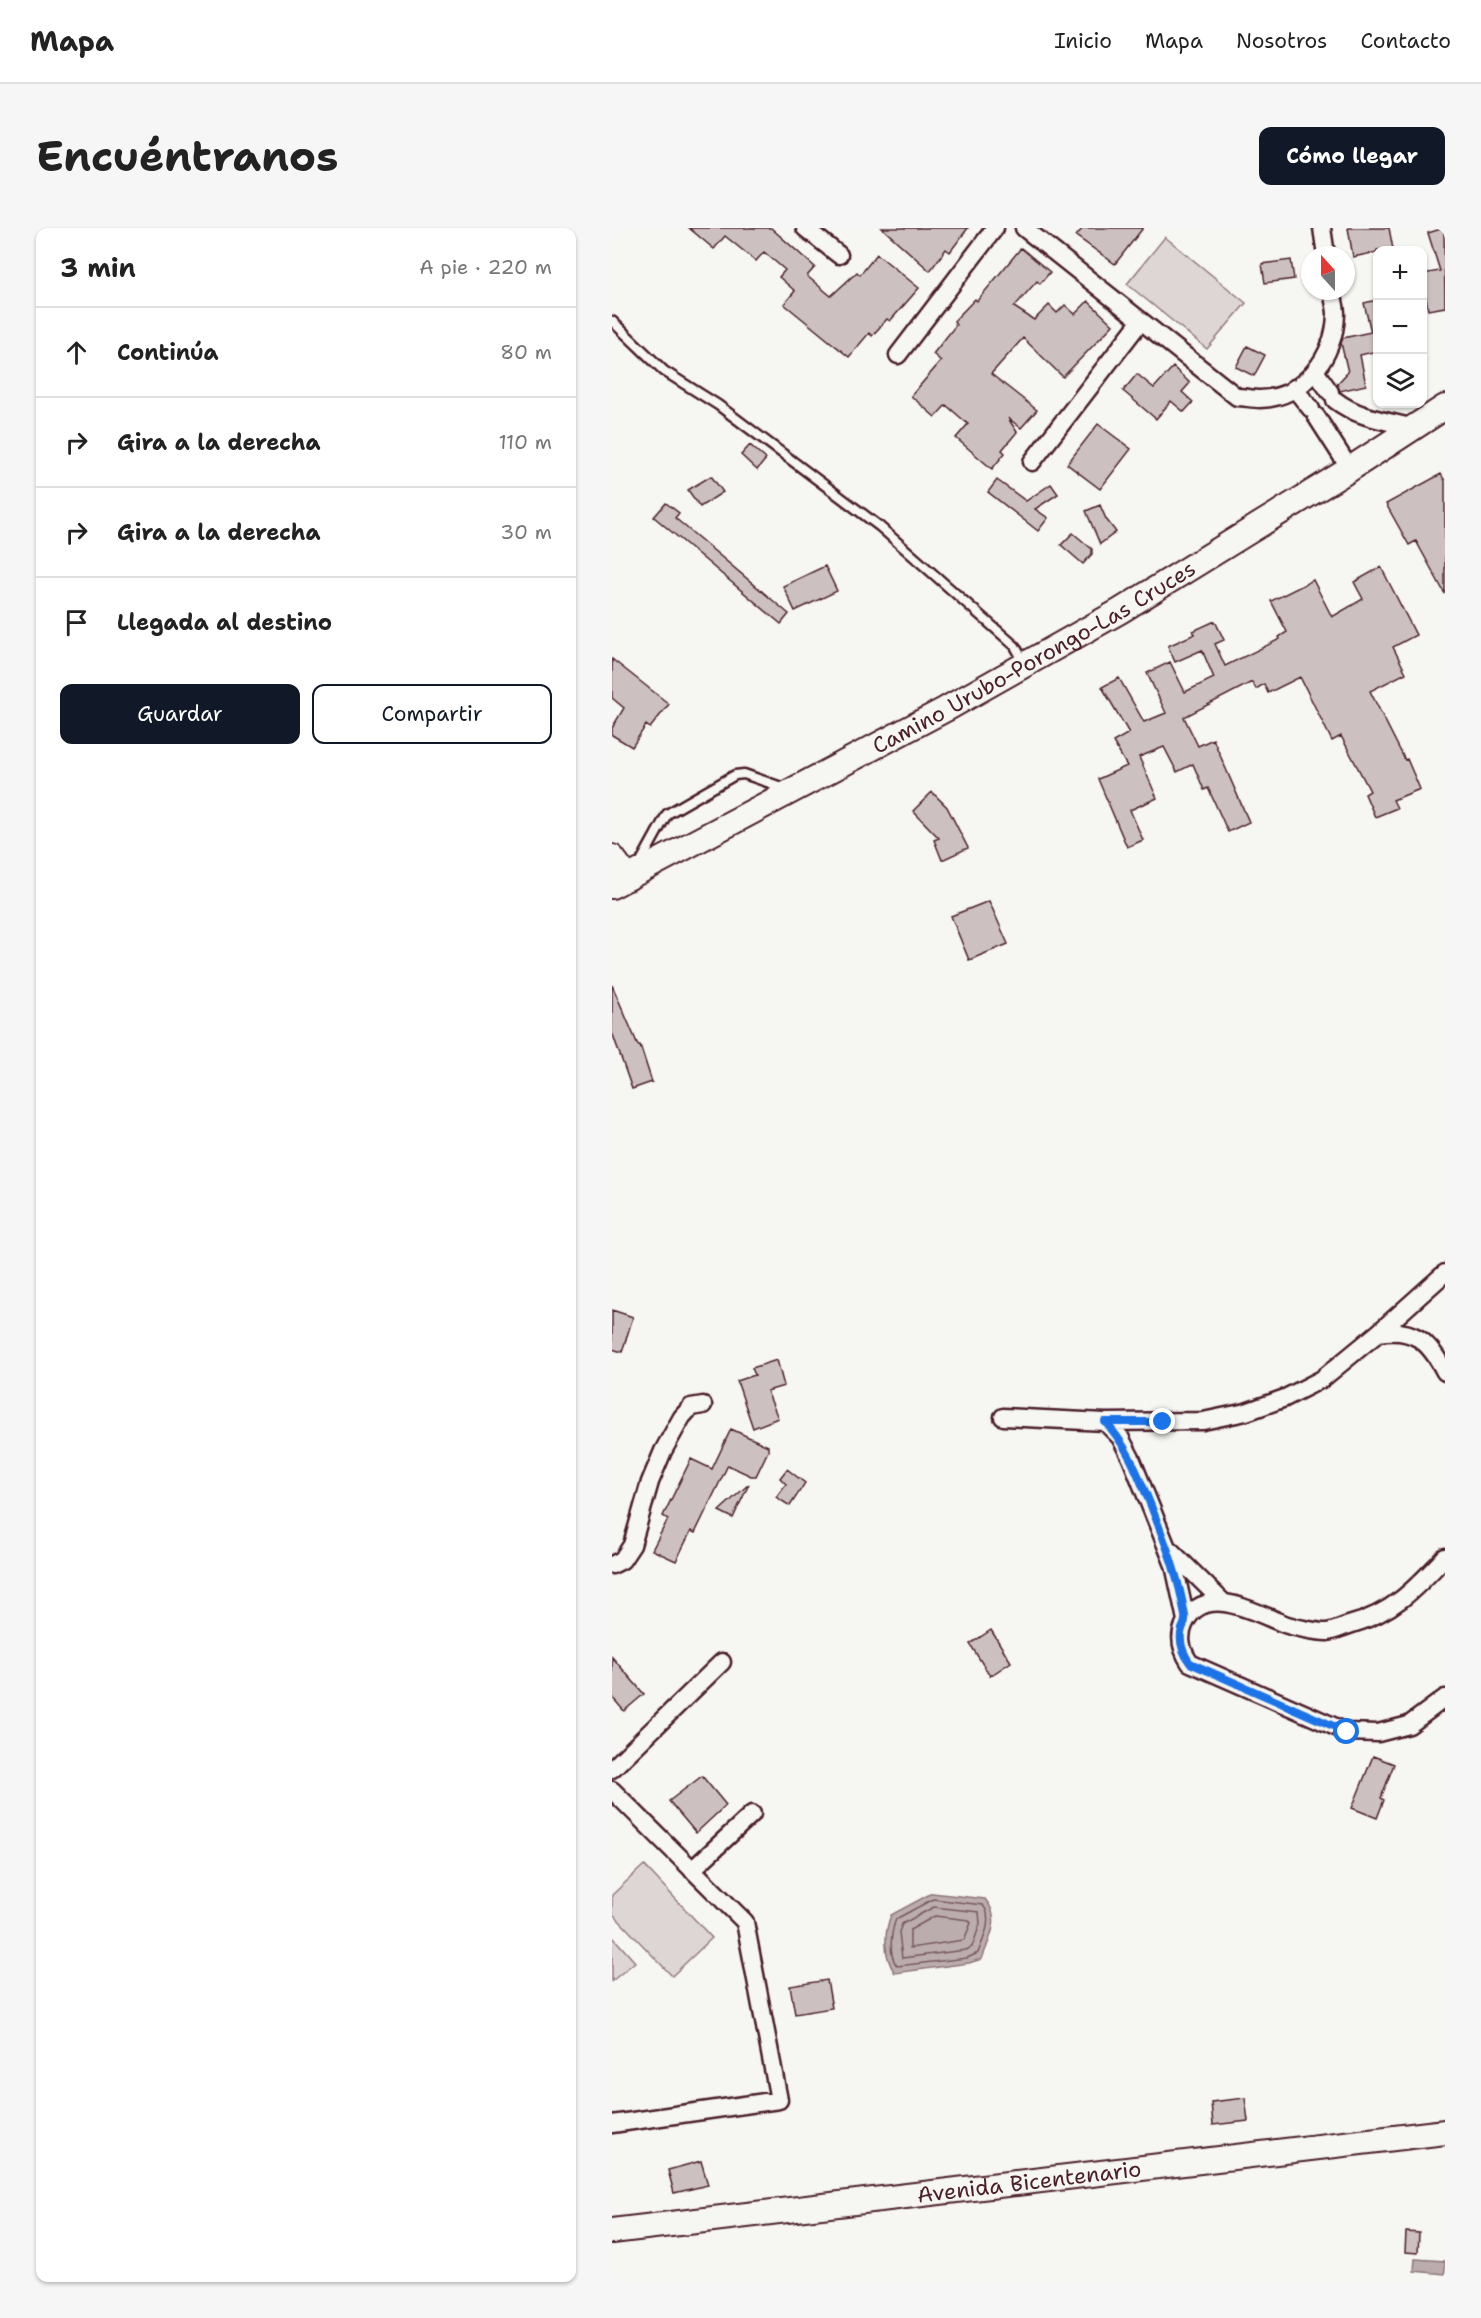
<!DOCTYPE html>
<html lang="es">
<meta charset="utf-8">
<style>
body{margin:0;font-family:"Shantell Sans",sans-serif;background:#f6f6f6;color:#222}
.controls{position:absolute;right:18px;top:18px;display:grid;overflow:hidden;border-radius:12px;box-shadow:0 2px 4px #0004}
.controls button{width:54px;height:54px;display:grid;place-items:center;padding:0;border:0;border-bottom:2px solid #e0e0e0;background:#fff;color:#222;font:30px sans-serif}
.compass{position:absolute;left:689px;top:18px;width:54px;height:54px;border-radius:50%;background:#fff;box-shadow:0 2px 4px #0004;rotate:339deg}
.stop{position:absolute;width:18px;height:18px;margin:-14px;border:4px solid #1a73e8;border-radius:50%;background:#fff}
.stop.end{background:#1a73e8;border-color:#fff;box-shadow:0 2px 6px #0008}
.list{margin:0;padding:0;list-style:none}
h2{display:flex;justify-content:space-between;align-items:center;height:78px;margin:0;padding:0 24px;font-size:26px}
h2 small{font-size:20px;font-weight:400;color:#767676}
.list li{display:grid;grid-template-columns:39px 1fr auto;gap:18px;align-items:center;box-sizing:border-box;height:90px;padding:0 24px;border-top:2px solid #e0e0e0}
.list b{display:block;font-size:22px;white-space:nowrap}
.list em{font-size:20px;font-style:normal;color:#767676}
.actions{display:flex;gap:12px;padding:18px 24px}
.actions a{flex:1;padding:14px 0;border:2px solid #111827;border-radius:12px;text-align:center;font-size:21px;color:#111827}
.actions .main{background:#111827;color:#fff}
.icon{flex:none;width:33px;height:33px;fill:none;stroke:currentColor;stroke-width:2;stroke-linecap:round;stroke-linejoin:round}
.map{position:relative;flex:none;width:833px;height:2054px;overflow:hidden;border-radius:12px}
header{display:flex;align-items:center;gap:36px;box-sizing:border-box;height:84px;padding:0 30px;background:#fff;border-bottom:2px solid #e0e0e0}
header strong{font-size:28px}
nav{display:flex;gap:33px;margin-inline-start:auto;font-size:21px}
.intro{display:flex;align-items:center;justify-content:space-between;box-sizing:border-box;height:144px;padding:0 36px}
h1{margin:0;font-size:42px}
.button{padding:15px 27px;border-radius:12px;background:#111827;color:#fff;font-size:21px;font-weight:700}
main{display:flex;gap:36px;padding:0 36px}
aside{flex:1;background:#fff;border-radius:12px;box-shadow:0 2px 4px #0004}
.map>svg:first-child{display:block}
.green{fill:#ddd6d5;stroke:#947a80;stroke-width:1.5}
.water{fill:#bbadae;stroke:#8e747a;stroke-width:1.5}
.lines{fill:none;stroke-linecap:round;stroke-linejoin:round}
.shore{stroke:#77585f;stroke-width:1.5}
.building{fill:#ccc1c0;stroke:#4a1f2b;stroke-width:1.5}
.lane-casing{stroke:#4a1f2b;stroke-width:13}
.street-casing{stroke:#4a1f2b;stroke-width:21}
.secondary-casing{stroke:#4a1f2b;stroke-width:28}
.lane{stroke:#f6f6f2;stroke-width:8}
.street{stroke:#f6f6f2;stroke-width:16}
.secondary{stroke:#f6f6f2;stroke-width:24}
.route{stroke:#1a73e8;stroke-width:8}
.labels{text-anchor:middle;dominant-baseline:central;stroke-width:5;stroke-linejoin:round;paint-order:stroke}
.street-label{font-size:22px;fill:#4a1f2b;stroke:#f6f6f2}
</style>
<header>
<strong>Mapa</strong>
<nav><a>Inicio</a><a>Mapa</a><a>Nosotros</a><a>Contacto</a></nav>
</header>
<div class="intro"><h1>Encuéntranos</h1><a class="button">Cómo llegar</a></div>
<main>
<aside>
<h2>3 min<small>A pie · 220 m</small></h2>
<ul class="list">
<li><svg class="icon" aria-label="ahead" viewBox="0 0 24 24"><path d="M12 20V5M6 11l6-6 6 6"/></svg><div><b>Continúa</b></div><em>80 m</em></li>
<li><svg class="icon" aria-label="right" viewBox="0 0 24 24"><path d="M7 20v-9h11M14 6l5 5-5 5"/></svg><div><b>Gira a la derecha</b></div><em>110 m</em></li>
<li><svg class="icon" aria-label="right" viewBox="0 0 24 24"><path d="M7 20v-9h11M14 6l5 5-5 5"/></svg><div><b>Gira a la derecha</b></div><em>30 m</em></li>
<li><svg class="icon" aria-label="arrive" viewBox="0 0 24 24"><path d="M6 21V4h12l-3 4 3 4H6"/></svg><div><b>Llegada al destino</b></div></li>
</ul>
<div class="actions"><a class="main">Guardar</a><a>Compartir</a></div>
</aside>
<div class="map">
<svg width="833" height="2054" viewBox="0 0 833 2054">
<rect width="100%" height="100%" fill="#f6f6f2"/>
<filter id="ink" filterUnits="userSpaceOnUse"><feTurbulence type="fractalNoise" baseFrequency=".0167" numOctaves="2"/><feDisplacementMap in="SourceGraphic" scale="12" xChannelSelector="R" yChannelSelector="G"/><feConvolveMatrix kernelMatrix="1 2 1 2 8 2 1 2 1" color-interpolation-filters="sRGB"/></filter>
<g filter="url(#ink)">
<path class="green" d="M553,9L634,75L595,121L515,56Z
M32,1637L100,1710L60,1748L0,1685V1667Z
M0,1708L23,1734L0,1753Z"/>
<path class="water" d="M320,1665L373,1671C390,1691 378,1708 370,1731L357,1735L283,1745C271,1728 272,1705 279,1687Z
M803,2031L833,2033V2046L802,2043Z"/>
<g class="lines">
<path class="shore" d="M321,1671L371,1677C382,1691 371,1711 366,1725L355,1730L285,1738C276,1727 279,1704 284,1691Z
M322,1679L367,1684L368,1696L360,1719L354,1722L290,1730L287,1704L290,1696Z
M323,1688L357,1692L359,1695L352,1712L298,1720V1702Z"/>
</g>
<path class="building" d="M77,0H159L203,39L195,48L219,68L245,44L248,47L265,26L307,60L278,93L275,91L260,108L257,105L237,129L172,76L183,63L167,49L173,42L152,24L144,33L113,8L102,21Z
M270,0H356L338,24L334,21L318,43Z
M471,0H531L503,36L464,8Z
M736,0H777L781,21L765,22V24L741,29Z
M832,0L833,79L816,82L810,46L828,43L816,5Z
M409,20L438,44L428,56L425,53L402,79L422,92L437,77L445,85L453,77L463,86L476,73L501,97L451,149L411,110L379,146L425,182L409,200L396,190L405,204L390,222L393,225L380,241L344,210L356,196L334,177L323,189L299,168L329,133L321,126L344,97L342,93L363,71L365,73Z
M679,32L682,51L653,55L650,36Z
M765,72V123L748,127L754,157L728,163L725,156L736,144L729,115L731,110L759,104L752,75Z
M635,118L653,127L642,148L624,139Z
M561,139L578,155L570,164L581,174L572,184L559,173L544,191L511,163L525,146L542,160Z
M486,196L519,221L488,261L455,236Z
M138,217L154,231L145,242L129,227Z
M829,246L833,253V366L804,313L797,317L774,276Z
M99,248L111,264L88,279L76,262Z
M385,252L414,273L439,256L446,266L423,281L436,290L426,303L376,264Z
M54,275L67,285L63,290L177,386L169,396L42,289Z
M488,277L494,291L504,304L488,316L474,283Z
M461,305L480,321V326L471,336L449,317Z
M213,338L225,363L183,383L171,358Z
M769,339L804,407L781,419L794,445L758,463L793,532L795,531L808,561L781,572L785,580L763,589L753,566L758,563L729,508L720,513L688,449L656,465L652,456L644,461L640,454L572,489L586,518L601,511L637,594L616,604L596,560L592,562L581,536L565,544L552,519L527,529L545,570L518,582L531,612L515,619L486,551L515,538L501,514L517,505L490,459L507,450L532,494L554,485L535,445L558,434L573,464L602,450L590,422L563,434L556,418L583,406L581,403L603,393L612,412L603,416L613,438L668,411L667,409L675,404L659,373L701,352L720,389L751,371L742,354Z
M0,431L57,476L38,500L34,497L20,519L0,507V500L12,480L0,470Z
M320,564L335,579L356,620L330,632L322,612L327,610L301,583Z
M377,673L396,716L357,732L339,688Z
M0,757L26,817H28L40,854L20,861L0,804Z
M0,1082L21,1089L10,1124L0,1121Z
M165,1132L172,1158L155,1163L166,1190L141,1200L125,1153L143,1147L140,1140Z
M119,1201L156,1218V1223L144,1248H139L116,1237L83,1305L79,1303L64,1333L40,1322L56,1291L51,1288L79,1231L100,1241Z
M175,1241L193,1255L178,1278L164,1269L174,1256L168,1250Z
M137,1256L121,1290L107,1283Z
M379,1402L399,1434L378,1448L358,1416Z
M0,1429L32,1466L12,1483L0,1469Z
M761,1528L782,1536L769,1570L772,1572L765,1590L740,1580Z
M90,1548L114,1577L84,1605L57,1573Z
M215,1752L220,1780L183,1786L178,1758Z
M633,1870L636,1893L601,1897L599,1874Z
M89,1933L96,1957L62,1965L56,1942Z
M794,2004L807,2005L806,2025L793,2024Z"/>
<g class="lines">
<defs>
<path id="lane" d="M0,93L52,143L106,177L267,298L403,418L412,434
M27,637L55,586L123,547L132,546L175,561"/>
<path id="street" d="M193,0L227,27
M412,0L625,169C632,169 640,171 648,171C692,170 723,128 724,86C724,79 721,70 720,63
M710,0L714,27
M286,127L383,0
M703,143L718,164
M682,160L699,181
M723,172C746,190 775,193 803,200
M704,188L738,241
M420,234L528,94
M766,1105C802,1099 817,1113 833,1144
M391,1189L493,1194L591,1193L634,1184L673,1170L710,1151L766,1105L833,1045
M493,1194L508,1209L519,1230L562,1337L574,1392
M558,1322L611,1374
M833,1329C803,1361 781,1385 737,1397C730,1399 722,1403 715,1404C705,1404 679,1399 670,1395C642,1384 590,1354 572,1397C566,1411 570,1423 578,1435L735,1504L766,1505L797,1497L833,1470
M0,1337L10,1332L20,1317L38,1254L51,1223L70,1189L79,1179L91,1177
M0,1541L110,1434
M0,1562L133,1694L167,1872L0,1896
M80,1642L140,1586"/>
<g id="secondary">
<path d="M0,629L16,650"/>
<path id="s1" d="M0,658L334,481L508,383L738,241L833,179"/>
<path id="s2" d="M0,2003L833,1904"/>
</g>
</defs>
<use href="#lane" class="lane-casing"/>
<use href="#street" class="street-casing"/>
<use href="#secondary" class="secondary-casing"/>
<use href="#lane" class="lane"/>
<use href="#street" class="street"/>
<use href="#secondary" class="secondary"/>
</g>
</g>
<g class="lines" filter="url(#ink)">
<path class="route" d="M551,1194H493C516,1218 526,1247 539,1278C553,1314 567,1349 573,1388C574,1394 572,1396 570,1401C566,1414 571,1425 578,1435L735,1504"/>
</g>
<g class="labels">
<g class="street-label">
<text stroke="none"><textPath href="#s1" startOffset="480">Camino Urubo-Porongo-Las Cruces</textPath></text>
<text stroke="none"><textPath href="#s2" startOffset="420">Avenida Bicentenario</textPath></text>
</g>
</g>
</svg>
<div class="controls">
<button>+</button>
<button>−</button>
<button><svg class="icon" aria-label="layers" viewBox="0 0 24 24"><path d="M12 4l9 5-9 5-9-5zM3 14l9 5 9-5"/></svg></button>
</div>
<svg class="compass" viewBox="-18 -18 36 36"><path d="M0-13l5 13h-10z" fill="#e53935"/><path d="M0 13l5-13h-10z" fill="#767676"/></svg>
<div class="stop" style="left:735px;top:1504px"></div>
<div class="stop end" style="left:551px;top:1194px"></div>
</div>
</main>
